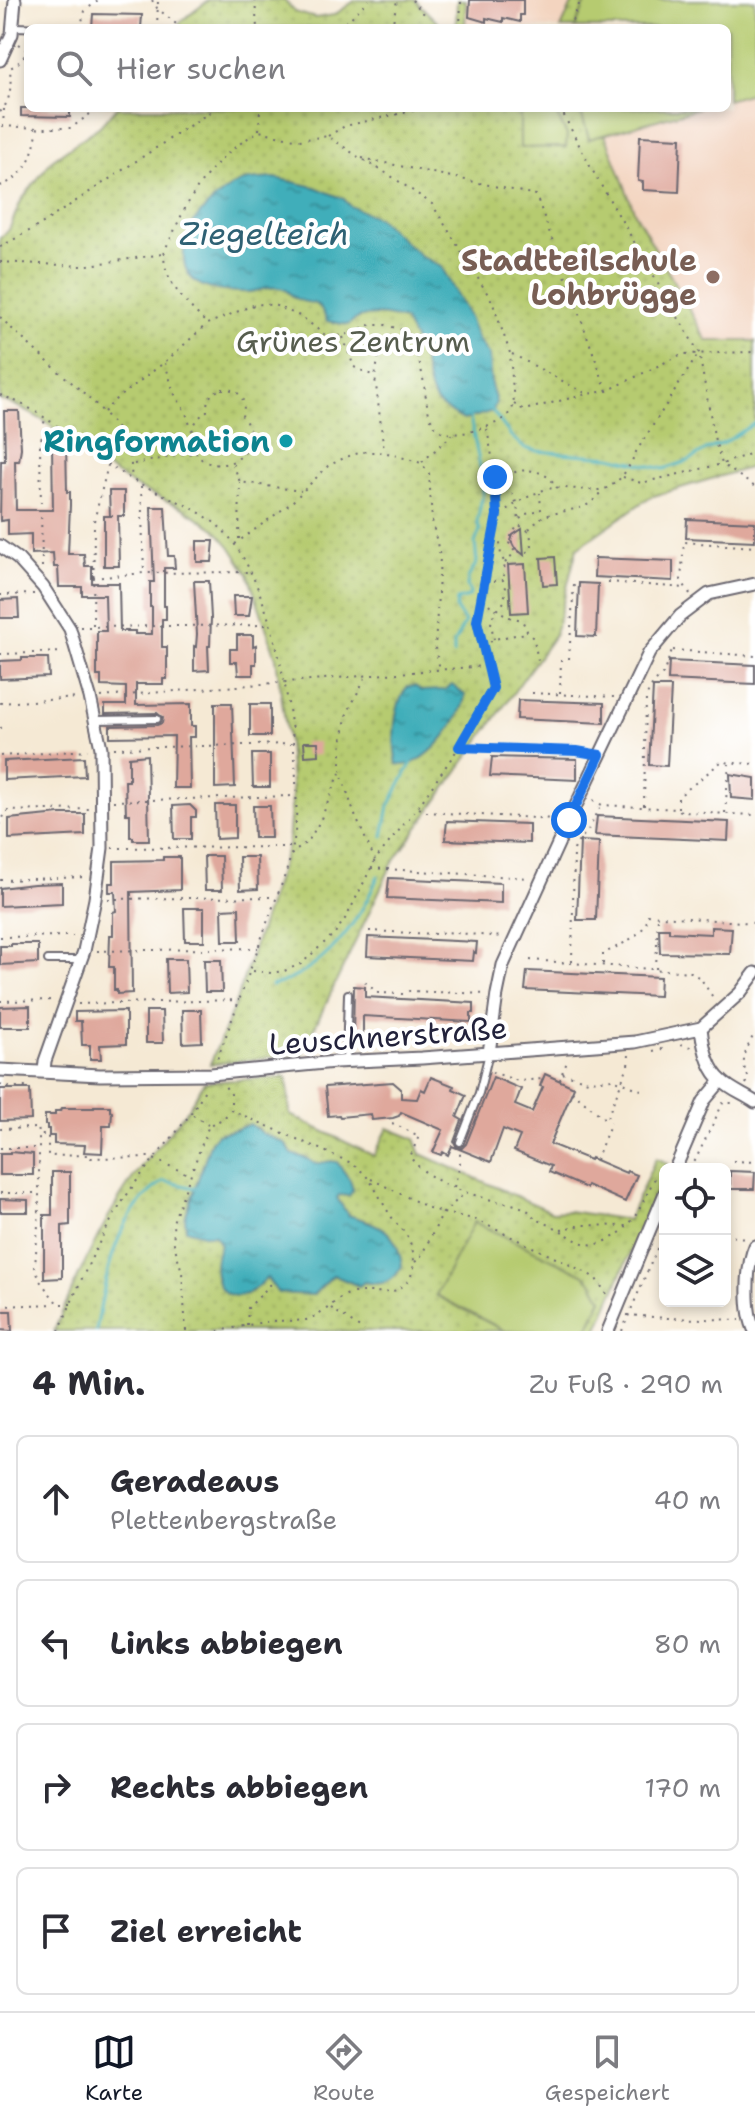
<!DOCTYPE html>
<html lang="de">
<meta charset="utf-8">
<style>
body{margin:0;font-family:"Shantell Sans",sans-serif;background:#f2f2f3;color:#2b2b33}
.controls{position:absolute;right:24px;bottom:24px;display:grid;overflow:hidden;border-radius:12px;box-shadow:0 4px 12px #0003}
.controls button{width:72px;height:72px;display:grid;place-items:center;padding:0;border:0;border-bottom:2px solid #e1e1e2;background:#fff;color:#2b2b33;font:40px sans-serif}
.stop{position:absolute;width:24px;height:24px;margin:-18px;border:6px solid #1a73e8;border-radius:50%;background:#fff}
.stop.end{background:#1a73e8;border-color:#fff;box-shadow:0 2px 8px #0008}
.list{margin:0;padding:0;list-style:none}
h2{display:flex;justify-content:space-between;align-items:center;height:104px;margin:0;padding:0 32px;font-size:34px}
h2 small{font-size:26px;font-weight:400;color:#7c7c81}
.list li{display:grid;grid-template-columns:52px 1fr auto;gap:24px;align-items:center;box-sizing:border-box;height:128px;margin:0 16px 16px;padding:0 16px;border:2px solid #e1e1e2;border-radius:12px}
.list b{display:block;font-size:30px;white-space:nowrap}
.list p{margin:0;font-size:26px;white-space:nowrap;color:#7c7c81}
.list em{font-size:26px;font-style:normal;color:#7c7c81}
.icon{flex:none;width:44px;height:44px;fill:none;stroke:currentColor;stroke-width:2;stroke-linecap:round;stroke-linejoin:round}
.map{position:relative;flex:none;width:755px;height:1331px;overflow:hidden}
.search{position:absolute;background:#fff;box-shadow:0 4px 12px #0003;left:24px;right:24px;top:24px;height:88px;display:flex;align-items:center;gap:20px;box-sizing:border-box;padding:0 28px;border-radius:12px;color:#7c7c81;font-size:30px}
.sheet{height:680px;background:#fff}
nav{display:flex;justify-content:space-around;align-items:center;box-sizing:border-box;height:112px;border-top:2px solid #e1e1e2;background:#fff;font-size:22px;color:#7c7c81}
nav a{display:grid;justify-items:center;gap:4px}
nav .on{color:#111827}
.map>svg:first-child{display:block}
.built{fill:#f3d4bf}
.grass{fill:url(#grass-tufts);stroke:#6c7656;stroke-width:2}
.park{fill:url(#park-dots);stroke:#6c7656;stroke-width:2;fill-rule:evenodd}
.pitch{fill:#b6cb70;stroke:#6c7656;stroke-width:2}
.water{fill:url(#water-ripples);stroke:#30687a;stroke-width:2}
.lines{fill:none;stroke-linecap:round;stroke-linejoin:round}
.stream{stroke:#3faeba;stroke-width:3}
.building{fill:#dfa89c}
.lane-casing{stroke:#6c6871;stroke-width:10}
.street-casing{stroke:#6c6871;stroke-width:15}
.path{stroke:#6c6871;stroke-width:2;stroke-dasharray:2 6;stroke-linecap:butt}
.lane{stroke:#fff;stroke-width:6}
.street{stroke:#fff;stroke-width:11}
.route{stroke:#1a73e8;stroke-width:10}
.education-dot{fill:#8d6e63;stroke:#fff;stroke-width:3}
.culture-dot{fill:#0f9aa8;stroke:#fff;stroke-width:3}
.labels{text-anchor:middle;dominant-baseline:central;stroke-width:8;stroke-linejoin:round;paint-order:stroke}
.education-label{font-size:30px;font-weight:bold;fill:#785e54;stroke:#fff;text-anchor:end}
.park-label{font-size:30px;fill:#565d4e;stroke:#fff}
.culture-label{font-size:30px;font-weight:bold;fill:#0d838f;stroke:#fff;text-anchor:end}
.street-label{font-size:30px;fill:#22223b;stroke:#fff}
.water-label{font-size:32px;font-style:italic;fill:#2f6174;stroke:#fff}
</style>
<div class="map">
<svg width="755" height="1331" viewBox="0 0 755 1331">
<defs>
<pattern id="grass-tufts" width="24" height="20" patternUnits="userSpaceOnUse" patternTransform="scale(2)"><rect width="24" height="20" fill="#b6cb70"/><path d="M3 7l-1-3M5 7V3M7 7l1-3M15 17l-1-3M17 17v-4M19 17l1-3" fill="none" stroke="#9cae62"/></pattern>
<pattern id="park-dots" width="8" height="8" patternUnits="userSpaceOnUse" patternTransform="scale(2)"><rect width="8" height="8" fill="#b6cb70"/><path d="M2 2h.1M6 6h.1" fill="none" stroke="#9cae62" stroke-width="1.8" stroke-linecap="round"/></pattern>
<pattern id="water-ripples" width="26" height="14" patternUnits="userSpaceOnUse" patternTransform="scale(2)"><rect width="26" height="14" fill="#3faeba"/><path d="M2 4q2-2 4 0t4 0M15 11q2-2 4 0t4 0" fill="none" stroke="#348d98"/></pattern>
</defs>
<rect width="100%" height="100%" fill="#fff"/>
<filter id="ink" filterUnits="userSpaceOnUse"><feTurbulence type="fractalNoise" baseFrequency=".0125" numOctaves="2"/><feDisplacementMap in="SourceGraphic" scale="16" xChannelSelector="R" yChannelSelector="G"/><feConvolveMatrix kernelMatrix="1 2 1 2 8 2 1 2 1" color-interpolation-filters="sRGB"/></filter>
<filter id="wash" filterUnits="userSpaceOnUse"><feTurbulence type="fractalNoise" baseFrequency=".006" numOctaves="4" result="noise"/><feDisplacementMap in="SourceGraphic" scale="32" xChannelSelector="R" yChannelSelector="G"/><feGaussianBlur stdDeviation="1.8" result="paint"/><feColorMatrix in="noise" values="0 0 0 0 0 0 0 0 0 0 0 0 0 0 0 0 0 1.4 0 .05"/><feComposite in="paint" operator="in"/></filter>
<g filter="url(#wash)">
<rect width="100%" height="100%" fill="#f5e9d4"/>
<path class="built" d="M466,0H574L561,28H465Z
M755,92V341H707L635,213L605,134L699,108H727V100Z"/>
<path class="grass" d="M457,0H466L465,28H456Z"/>
<path class="park" d="M209,0H284L295,12L315,18L334,15L356,0H415L443,28H178L180,22Z
M574,0H587L575,28H561Z
M116,108H580L589,139L605,134L635,213L707,341H755V466L650,497L577,548L555,634L392,864L302,1054L210,1064L235,1004L288,845L292,794L288,743L276,658L265,624L248,574L230,546L215,529L183,508L138,488L105,467L43,420L15,405L0,400V238L9,230L21,201L52,160L100,126Z
M287,1077L290,1115L374,1156L388,1128L415,1139L421,1154L552,1212L568,1211L628,1220L656,1158L668,1163L597,1331H587L602,1299L436,1295L505,1331H54C76,1280 99,1228 130,1182C153,1147 185,1120 204,1082ZM243,1126L256,1127L263,1134L285,1143L292,1154L308,1159L315,1164L337,1163L350,1180L337,1198L348,1216L369,1221L398,1273C386,1284 380,1285 364,1282L359,1286L333,1275L314,1294L278,1293L267,1277L247,1294L216,1279L221,1246L215,1235L186,1229L185,1218L211,1141C222,1128 230,1134 243,1126Z"/>
<path class="pitch" d="M587,0H755V92L727,100V28H575Z
M553,108L567,135L566,147L520,148V115L518,109Z
M580,108H699L589,139Z
M474,1222L583,1274L593,1283L602,1299L587,1331H505L436,1295Z"/>
<path class="water" d="M275,178L315,187L344,199L350,206L378,218L421,256L441,266L469,317L477,338L489,356L491,385L496,402L493,411L464,420C427,401 433,398 423,361C420,347 410,333 404,320C387,315 362,311 348,325L327,321C316,294 312,308 295,298C289,294 287,289 280,288C267,285 257,293 244,292C214,292 181,288 184,251C186,226 201,211 219,196C242,177 247,180 275,178Z
M452,685L465,695C464,718 423,773 397,764C392,740 393,707 407,687L415,686L421,691L445,690Z
M250,1124L263,1134L285,1143L292,1154L308,1159L315,1164L331,1161L337,1162L350,1180L353,1190L349,1196L339,1195L337,1198L348,1215C380,1225 397,1229 402,1266C392,1283 382,1286 364,1282L359,1286L333,1275L313,1295L278,1293L267,1278C261,1283 253,1292 246,1294C214,1305 210,1264 220,1245L215,1235H206L186,1229L185,1218L211,1141L217,1134L237,1129Z"/>
<g class="lines">
<path class="stream" d="M491,409L511,436L524,448L537,451L611,457L664,469L688,461L706,450L724,443L755,423
M454,654V643L465,622L456,609L457,600L469,597L470,593L467,586L468,578L477,562L475,543L480,530L477,522L483,493V481L470,418
M383,836L389,806L412,762
M271,986C323,973 359,923 378,876
M96,1331C106,1277 114,1214 164,1181L195,1188"/>
</g>
<g id="blocks">
<path class="building" d="M470,0H523V15H520V22L503,18V22L486,18V22L469,17Z
M93,14L142,15L141,28H92Z
M21,108H70V117L21,116Z
M640,136L681,138L679,192L643,190V182L638,181Z
M4,411H19L21,448L19,461H15L16,510H53L52,443H66L67,492H70V505L68,554H84L85,566H92V583H119L120,631H135V634H152V607H150V582H154L151,507H165L168,556H174L175,568H164V606H166V619H162V647H167V679H163V684H136V705L191,704V726H195V737H189L190,788H173L174,736L110,737V726L157,725L162,723L163,718L157,713L105,714V705H126V687L101,686V676H97V631H106L105,595H82V587H59L58,567H54L53,553L31,554V534L8,535V520L0,521L1,461H5Z
M109,491H124V516H118L119,566H104V516H113H110Z
M687,519L755,522V541L686,538Z
M522,529L524,555L514,547L511,541L513,535Z
M197,541H214L212,562H197Z
M555,557L557,584L543,585L541,558Z
M595,558L673,561V581L594,577Z
M525,564L528,612L511,613L508,565Z
M194,581H209L211,618L210,646H208L209,670L194,671V646L196,647L197,634Z
M579,583L598,584L596,637L577,636Z
M233,596H252L249,616H234Z
M18,599L19,618H0V600Z
M237,635H253V646L256,645V664H253V675H238L237,662H230V649H237Z
M22,658H48L49,677L0,679V661L22,660Z
M669,661L755,665V684L668,680Z
M653,687H671L667,766L649,765Z
M518,700L604,703V723L517,719Z
M215,703H232L235,787L215,788Z
M250,704H270V736H250Z
M304,742H318L319,755L305,756Z
M252,754H270V787H253Z
M147,755L149,840H133V837H130V814H126L125,781H129V757Z
M84,757L85,776L4,780V761Z
M492,757L577,759V780L490,776Z
M730,774L755,778V800L731,798Z
M190,805L196,811V817H191V839H174L173,806Z
M215,805H235V838L216,839Z
M253,806H270L271,838H254Z
M60,814H85V835L9,839V819Z
M597,816L729,822L728,841L595,835Z
M447,821L529,824V843L445,840Z
M580,841L599,842L596,920H577Z
M204,856H221L222,890H205Z
M163,857H180V890L131,892L132,993L117,994V990H114V967H109L110,935H113V912L116,911L115,892H109V883H114V861L163,860Z
M239,857H257L258,889L240,890Z
M389,878L501,883V903L387,898Z
M62,883V903L0,906V888L34,884Z
M184,908H204V941H185Z
M239,908L240,941H223L222,909Z
M711,927L732,928L730,954L660,953L659,928H669V932L711,934Z
M368,937L477,942L476,953L474,952L473,961L367,956Z
M11,944H38V963L0,965V946H11Z
M166,959H186L187,992L167,993Z
M204,960H221L222,992H205Z
M527,971L660,977L659,996L525,990Z
M354,986L365,987V997L474,1003V1013H471V1022L363,1016V1037H353Z
M30,1006V1027H0V1007Z
M182,1010H201L202,1042L183,1043Z
M126,1011V1044L100,1045L101,1059H90V1045H82L81,1021H75V1012Z
M146,1011H162L163,1043H146Z
M545,1074L574,1087L550,1144L590,1160L591,1158L626,1173L627,1171L637,1175L625,1202L587,1185L586,1188L549,1172L551,1166L514,1151L520,1136L503,1129L491,1162L452,1146L448,1155L443,1152L441,1155L433,1152L443,1130L401,1112L399,1116L393,1118L372,1120L371,1114L340,1117L339,1115L328,1116L325,1087L393,1082L401,1089V1098L417,1099L421,1089L425,1091L431,1077L454,1086L453,1089L466,1095L457,1117L462,1120L454,1142L457,1147L462,1148L466,1144L493,1077L521,1089L515,1105L532,1112L543,1087L540,1086Z
M0,1089H30L31,1120L0,1121Z
M94,1106H110V1111L112,1112L111,1126H103L102,1153L84,1152L85,1145L54,1144V1136H49V1129H47V1125H45V1115H55V1111H61L62,1108H94Z
M10,1152L33,1154V1175H0V1154H10Z
M730,1171L755,1172L754,1189H730Z
M52,1172H70V1225L62,1226V1278L44,1279V1215H52Z
M0,1199L28,1200V1212H0Z
M0,1311H11L12,1331L0,1330Z"/>
</g>
</g>
<g filter="url(#ink)">
<use href="#blocks" fill-opacity="0" stroke="#6c6871" stroke-width="2"/>
<g class="lines">
<defs>
<path id="lane" d="M14,27L48,28
M95,720L157,719
M48,960H80
M346,1062L348,994
M460,1142L479,1093L489,1053"/>
<path id="street" d="M0,60L12,34L15,0
M0,546L18,559L43,587L70,629L90,697L101,748L102,848L95,899L84,951L45,1061L44,1072
M701,1028C703,1046 708,1069 722,1081C731,1090 745,1095 755,1102
M489,1053L497,994L503,965L569,820L649,653L680,616L709,594L755,584
M0,1070L100,1075L211,1074L335,1062L422,1058L635,1042L701,1028L740,993L755,973
M675,1169L704,1101L721,1081
M608,1331L665,1193
M755,1331C745,1312 746,1266 755,1246"/>
</defs>
<use href="#lane" class="lane-casing"/>
<use href="#street" class="street-casing"/>
<path class="path" d="M152,0L157,8L181,28
M255,0L257,28
M412,0L426,16
M80,28L85,11L98,0
M157,28L158,0
M340,28L369,0
M392,28L397,0
M460,28L461,0
M569,28L581,0
M19,44L28,50
M560,108L591,168L699,353L715,441L722,464L755,487
M4,109L3,126L38,128
M0,112C12,100 11,84 10,68L16,65L28,52
M259,130L260,108
M328,136L345,126L425,108
M362,158L536,195L607,391
M0,186C28,176 33,154 38,128H71L98,108
M0,247L40,225L216,108
M0,262L82,266L163,254
M0,317C18,335 37,352 56,369C87,396 136,432 131,478
M343,337L354,367L374,376
M380,349L375,377L384,451
M512,354L587,394
M165,363L174,393L186,413L192,431
M222,389C239,388 248,400 242,416C276,461 194,487 192,438C191,426 198,417 207,411C206,399 211,392 222,389Z
M0,395C47,411 80,447 121,473C152,493 188,501 217,525C278,574 307,772 293,846C289,869 276,898 268,920C251,968 234,1015 216,1062
M514,404L524,410L587,394L607,391L682,354L755,352
M104,412L116,399L165,362L207,324L256,304L274,305L302,317L325,335L343,336L369,325H386L402,330C410,343 418,354 421,369C431,409 420,447 480,429C494,424 509,420 514,404L510,353L492,301L432,204L391,176L357,156L328,136L299,140L259,131C217,156 195,185 175,229C172,237 164,248 164,257C166,286 189,305 207,324
M487,429L494,467L497,514
M422,462L453,434
M134,464L197,452
M233,464L240,482L301,491
M495,477C514,487 518,503 519,524
M623,477L641,483L722,464L755,452
M501,481C517,464 547,468 557,488
M141,486L144,572
M520,519L526,514L541,511L540,493
M529,529L543,516L584,507L592,502L602,491
M239,539L240,482
M493,540L500,543L501,556L505,563L503,580
M235,544L290,504L328,466L346,457L362,452H384L421,463L429,473L432,520L440,557L435,648L440,669
M505,563L515,552L509,543L512,533L519,525L530,532L532,546L527,552H515
M42,567L40,446L45,418
M93,578L144,573L251,572
M486,582L503,580L506,588L504,602L492,617L491,624L494,639
M608,582L685,588
M690,594L681,580L684,542L755,547
M0,595L35,594
M482,600L509,617L522,620L528,633L534,639L538,662
M93,625L94,521L108,465
M80,627L269,625
M484,647L494,639L526,633
M673,650L755,656
M0,654L63,652
M569,659L574,583
M365,678L346,716L341,750V773L354,813L375,860
M532,693L614,697
M560,693L561,660
M101,697L485,666
M0,703L79,698
M0,728L7,727
M461,747L590,753
M114,748L291,744
M0,756L88,750
M593,800L602,805L678,809L682,812L755,815
M113,801L294,796
M644,806L646,697L653,684L663,674L672,650
M419,808L426,812L555,819
M678,808V797L721,762L755,764
M725,813L729,764
M0,825L6,811L89,809
M112,848L293,847
M291,855L309,840L320,821L340,773
M371,868L529,878
M0,880L87,877
M108,899L274,897
M369,931L436,934L445,932L503,937
M0,937L73,936
M97,951L258,948
M530,960L691,972L701,979L714,999
M572,962L574,850C578,839 586,835 591,825C595,817 595,812 602,806
M603,964V954C619,945 647,935 648,915L755,923
M656,969L658,916
M253,971L271,973L284,971L301,964L335,933L347,916L375,860L418,807L459,747L483,708L493,688L477,621L497,515C514,506 529,494 547,489C564,485 591,493 604,489C620,484 630,466 636,452L699,353
M365,982L378,993L404,994L409,991L487,994
M0,1001L55,1000
M78,1004L239,1000
M681,1044L693,1048
M653,1051L667,1048
M492,1072L518,1081L543,1079
M562,1073L568,1060
M560,1080L562,1073L588,1081L613,1079L641,1090
M746,1084L749,1078C738,1061 747,1049 755,1032
M0,1085L10,1087H30
M572,1091L606,1120L628,1066L629,1055
M193,1115L208,1124
M392,1123L419,1136L410,1157C430,1183 465,1193 496,1201C505,1203 517,1204 525,1209C531,1212 529,1213 534,1217C540,1222 549,1224 556,1228C573,1237 585,1251 606,1241C643,1224 642,1192 664,1165
M0,1129L38,1128L39,1133
M0,1148H39
M596,1160L611,1122
M733,1161L755,1162
M691,1169L723,1103H734
M371,1179L429,1208L443,1213L474,1219L587,1273L596,1279L609,1297
M454,1187L460,1165V1151
M0,1193H39
M561,1229L583,1225L627,1226
M725,1236L748,1238
M415,1262L420,1258L443,1213L464,1194
M71,1304H58L40,1281L35,1267L39,1211V1135H48V1156L90,1155L91,1158L149,1157L190,1175
M0,1306L55,1304
M331,1308L364,1331
M627,1315L667,1318L740,1320
M247,1325L248,1308L272,1283
M59,1331C81,1280 103,1227 136,1182C159,1150 189,1123 206,1087
M186,1331L182,1272L174,1244L173,1222L209,1125L223,1119L231,1110V1094L223,1084
M218,1331C236,1328 255,1323 273,1321C285,1320 299,1322 310,1319C324,1314 333,1301 346,1295C358,1290 375,1293 389,1292C418,1287 419,1254 405,1233C402,1228 396,1224 393,1219C377,1197 374,1176 349,1162L231,1110
M622,1331L665,1230"/>
<use href="#lane" class="lane"/>
<use href="#street" class="street"/>
</g>
</g>
<g class="lines" filter="url(#ink)">
<path class="route" d="M495,477L497,515L477,621L493,688L459,747L577,751L600,755L569,820"/>
</g>
<circle class="education-dot" cx="713" cy="277" r="8"/>
<circle class="culture-dot" cx="286" cy="441" r="8"/>
<g class="labels">
<g class="education-label">
<text x="697" y="260">Stadtteilschule<tspan x="697" dy="34">Lohbrügge</tspan></text>
</g>
<g class="park-label">
<text x="353" y="341">Grünes Zentrum</text>
</g>
<g class="culture-label">
<text x="270" y="441">Ringformation</text>
</g>
<g class="street-label">
<text transform="translate(388 1036) rotate(-4)">Leuschnerstraße</text>
</g>
<g class="water-label">
<text x="264" y="233">Ziegelteich</text>
</g>
</g>
</svg>
<div class="controls">
<button><svg class="icon" aria-label="locate" viewBox="0 0 24 24"><circle cx="12" cy="12" r="6"/><path d="M12 2v4M12 18v4M2 12h4M18 12h4"/></svg></button>
<button><svg class="icon" aria-label="layers" viewBox="0 0 24 24"><path d="M12 4l9 5-9 5-9-5zM3 14l9 5 9-5"/></svg></button>
</div>
<div class="stop" style="left:569px;top:820px"></div>
<div class="stop end" style="left:495px;top:477px"></div>
<div class="search"><svg class="icon" aria-label="search" viewBox="0 0 24 24"><circle cx="10" cy="10" r="6"/><path d="M15 15l6 6"/></svg>Hier suchen</div>
</div>
<section class="sheet">
<h2>4 Min.<small>Zu Fuß · 290 m</small></h2>
<ul class="list">
<li><svg class="icon" aria-label="ahead" viewBox="0 0 24 24"><path d="M12 20V5M6 11l6-6 6 6"/></svg><div><b>Geradeaus</b><p>Plettenbergstraße</p></div><em>40 m</em></li>
<li><svg class="icon" aria-label="left" viewBox="0 0 24 24"><path d="M17 20v-9H6M10 6l-5 5 5 5"/></svg><div><b>Links abbiegen</b></div><em>80 m</em></li>
<li><svg class="icon" aria-label="right" viewBox="0 0 24 24"><path d="M7 20v-9h11M14 6l5 5-5 5"/></svg><div><b>Rechts abbiegen</b></div><em>170 m</em></li>
<li><svg class="icon" aria-label="arrive" viewBox="0 0 24 24"><path d="M6 21V4h12l-3 4 3 4H6"/></svg><div><b>Ziel erreicht</b></div></li>
</ul>
</section>
<nav>
<a class="on"><svg class="icon" aria-label="map" viewBox="0 0 24 24"><path d="M3 6l6-2 6 2 6-2v14l-6 2-6-2-6 2zM9 4v14M15 6v14"/></svg>Karte</a>
<a><svg class="icon" aria-label="directions" viewBox="0 0 24 24"><path d="M12 3l9 9-9 9-9-9zM9 14v-3h6M13 9l2 2-2 2"/></svg>Route</a>
<a><svg class="icon" aria-label="saved" viewBox="0 0 24 24"><path d="M7 4h10v16l-5-4-5 4z"/></svg>Gespeichert</a>
</nav>
